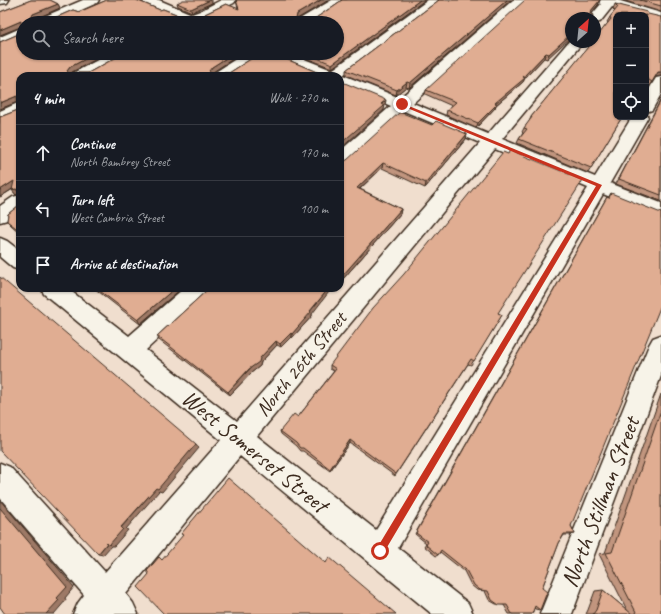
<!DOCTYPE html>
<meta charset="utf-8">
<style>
body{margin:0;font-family:Caveat,sans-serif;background:#20242c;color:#f1f3f6}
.controls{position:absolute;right:12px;top:12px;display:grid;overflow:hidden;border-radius:8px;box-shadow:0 1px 3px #0004}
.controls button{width:36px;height:36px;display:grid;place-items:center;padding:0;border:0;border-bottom:1px solid #363941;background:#171b24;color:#f1f3f6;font:20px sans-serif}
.compass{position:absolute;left:565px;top:12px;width:36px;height:36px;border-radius:50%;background:#171b24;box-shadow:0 1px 3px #0004;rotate:27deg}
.stop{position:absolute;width:12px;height:12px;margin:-9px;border:3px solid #c8321e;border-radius:50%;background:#fff}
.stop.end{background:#c8321e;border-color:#fff;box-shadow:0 1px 4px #0008}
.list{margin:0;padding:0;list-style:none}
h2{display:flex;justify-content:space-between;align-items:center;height:52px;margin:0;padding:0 16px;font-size:17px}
h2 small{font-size:13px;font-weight:400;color:#9ea1a6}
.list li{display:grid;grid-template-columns:26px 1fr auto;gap:12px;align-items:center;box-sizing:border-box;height:56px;padding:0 16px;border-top:1px solid #363941}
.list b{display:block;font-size:15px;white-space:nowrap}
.list p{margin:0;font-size:13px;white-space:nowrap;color:#9ea1a6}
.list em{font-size:13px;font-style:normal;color:#9ea1a6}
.icon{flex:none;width:22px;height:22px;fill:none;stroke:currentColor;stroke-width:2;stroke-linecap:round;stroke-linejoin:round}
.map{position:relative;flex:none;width:661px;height:614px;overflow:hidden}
.search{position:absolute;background:#171b24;box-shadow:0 1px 3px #0004;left:16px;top:16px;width:328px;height:44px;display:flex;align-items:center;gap:10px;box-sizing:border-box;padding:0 14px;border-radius:22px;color:#9ea1a6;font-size:15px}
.panel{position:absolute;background:#171b24;box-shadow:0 1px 3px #0004;left:16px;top:72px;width:328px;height:220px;border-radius:12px}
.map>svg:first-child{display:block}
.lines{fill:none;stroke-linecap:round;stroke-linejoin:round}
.minor-casing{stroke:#3b2a1e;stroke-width:3}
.minor{fill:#f7f3e8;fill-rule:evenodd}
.wall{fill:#c1957e;stroke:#3b2a1e}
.shaded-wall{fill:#9d7966;stroke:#3b2a1e}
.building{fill:#e0ad92;stroke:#3b2a1e}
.route{fill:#c8321e}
.labels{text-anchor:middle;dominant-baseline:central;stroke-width:3.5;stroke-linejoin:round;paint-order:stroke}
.street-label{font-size:20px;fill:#3b2a1e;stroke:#f7f3e8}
.near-street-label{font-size:24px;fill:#3b2a1e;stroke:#f7f3e8}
</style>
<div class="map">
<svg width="661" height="614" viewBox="0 0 661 614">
<rect width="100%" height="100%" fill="#f0dece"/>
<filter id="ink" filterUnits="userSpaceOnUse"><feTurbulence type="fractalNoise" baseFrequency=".025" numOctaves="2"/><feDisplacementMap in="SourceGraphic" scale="8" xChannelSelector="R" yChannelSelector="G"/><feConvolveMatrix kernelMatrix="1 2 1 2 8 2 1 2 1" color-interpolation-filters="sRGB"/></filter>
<g filter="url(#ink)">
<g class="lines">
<defs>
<path id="minor" d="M0,0H9L7,3L0,4Z
M83,0H99L97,3L52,23H35L36,20Z
M142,0H159L192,14L200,11L221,0H236L234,3L203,18L209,23H179L178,20L179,18L144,3Z
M332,0H346L312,23H297L298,20Z
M428,0H442L343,75L400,98L513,0H526L413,103L488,134L571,39V42H583L502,139L595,177L632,117H646V114L648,117L610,183L661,203V218L603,194L398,548L468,603L473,614H432L240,456L126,594L133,603L138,614H73L78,603L84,595L0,498V463L10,467L105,572L221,440L44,294L41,288H67L129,336L184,288H210L207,294L146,350L237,421L480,143L404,111L346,164L340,166V151L391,106L340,84V76H320L272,56L270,53H289L332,70ZM495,149L588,188L376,530L257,436Z
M594,0H617L661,13V21L646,17V15H640L612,7L600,22L595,23V18H589L601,4L596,3Z
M23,27V36L0,46V37Z
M111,53H128L126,56L89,76H71L73,73Z
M245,53H262L260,56L229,76H212L214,73Z
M661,77V94L652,110L646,112V94L656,78Z
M20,102V113L0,122V111Z
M20,195V211L7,220L0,222V206L13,197Z
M0,238L7,241L20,251V270L13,268L0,257Z
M661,335V376L572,614H540L649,345L653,338Z"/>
</defs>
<use href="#minor" class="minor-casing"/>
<use href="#minor" class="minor"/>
</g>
<path class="wall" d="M31,0H50L58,4L60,8L35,19L50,20L73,10L79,12L107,0H136L160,10L163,9L176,14L178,20H208L206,18L205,14L226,4L238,9L236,0H329L297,19L313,20L342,0H425L332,68L293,53H337V23H23V53H108L72,72V73H88L124,53H242L213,73H229L260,53H272L319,73H339V76H20V233L11,225L7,221L8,214L18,206V194L16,195L12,190L13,189L0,197V117L18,110L17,102L0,109V42L21,33V27L0,35V12Z
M439,0H511L409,88L406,87L396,95L346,75V70Z
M600,0L598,5L590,14L593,15L592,18H571L547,59L544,58L525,78L523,82L496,105L495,108L476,128L446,115L447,110L452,106L425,94L426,90Z
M622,0H661V12Z
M177,3H212L192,12L178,6Z
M615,4L648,14L655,77L649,86L646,85V15L622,117L588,173L517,143L519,139L523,133L522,132L524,128L529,122L531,117L608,23L607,22L610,17L615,11L613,9Z
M661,99V201L616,184Z
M432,125L467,134L466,139L425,188L382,168L360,189L401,209L400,214L343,279L341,278L340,279L347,160Z
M611,193L571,526L575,534L570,535H564L559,543L542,588L540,610L535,609L534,608L532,614H509L504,605L496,604L489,600L485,591L477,590L471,585L464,571L440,552L438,555L436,556L424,546L426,543L415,534L604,202L607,197L608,198Z
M94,288H182L140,324Z
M206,291L312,314V316L292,338L291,337L281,347L277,345L261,362L260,366L251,373L230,395L159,340L157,336Z
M498,313L502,315L471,365L468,364L395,476L350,443L330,471L303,451H300L296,446L281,434L280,431L298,417L334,371L330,369V365Z
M661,394V614H586L588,610L595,591L603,590L627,610L599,554L605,553Z"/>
<path class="shaded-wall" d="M210,0H212V3L192,12L191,9Z
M321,0H329L297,19L296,23V19L297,14Z
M420,0H425L332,68V64Z
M507,0H511L409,88L410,83Z
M600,0L598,5L588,17L590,12Z
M58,4L60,8L35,19L34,23L31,19L33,14Z
M21,21L23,26L0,35V30Z
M571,34V37L547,59L549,54Z
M97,53H108L72,72L69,76L67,71L70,67Z
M234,53H242L213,72L210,76L209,71L212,67Z
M546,53L544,58L525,78L523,82L496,105L495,108L476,128L478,123L495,103L523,77Z
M658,72H661V76L655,77Z
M407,82L406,87L396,95L397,90Z
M17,96L20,101L0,109V103Z
M386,100L384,110L340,149V144Z
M467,134L466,139L425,188L426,183Z
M383,163L382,168L356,192L357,188Z
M14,181L17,186L0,197V190Z
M16,189L20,194L16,195L12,190Z
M401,209L400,214L343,279V275Z
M175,288H182L140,324L138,320Z
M329,288H332L312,314V316L292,338V334Z
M291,333V337L281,347L280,344Z
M276,341L277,345L261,362L260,366L251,373L230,395L228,392Z
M350,440V443L330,471V469Z
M196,444L199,448L162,492L159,491L126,529L128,530L114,546H111L103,555L98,554L156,488Z
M0,500L74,587L65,598L66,600L54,614H46L0,508Z"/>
<path class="building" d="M31,0H50L58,4L33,14L31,19L50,20L73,10L79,12L107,0H136L160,10L163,9L176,14L178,20H208L209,17L205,14L226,4L239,9L236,0H321L297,14L296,19L313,20L342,0H420L332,64L305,53H337V23H23V53H97L70,67L67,71L69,73H88L124,53H234L212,67L209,71L211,73H229L260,53H272L319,73H339V76H20V231L7,221L8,214L18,206V190L16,189L12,190L14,181L0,190V117L18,110L17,96L0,103V42L21,33V21L0,30V12Z
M183,0H210L191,9L177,3Z
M439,0H507L410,83L407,82L397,90L346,70Z
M525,0H600L590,12V14L593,15L590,18H571V34L549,54L546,53L523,77L525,78L495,103L497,104L478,123L447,110L456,102L426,90Z
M640,0H661V6Z
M615,4L647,12L648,14L661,17V72H658L652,82L646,78V15H616V117H622L591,168L519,139L527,129L524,128L532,117H531L592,42H595V39L611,19L610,17L618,7Z
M340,81L386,100L381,104L384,106L340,144Z
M661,100V195L619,179Z
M400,112L432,125L436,121L467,134L426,183L383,163L357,188L401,209L343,275L341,274L340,275V162L347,160Z
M510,150L583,180L498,313L502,315L474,361L471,359L396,474L350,440L330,469L303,448H300L296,443L280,431L294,414L298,417L336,369L330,365L373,308L404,274L503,152L508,154Z
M611,193L661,213V305L571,526L575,534H564L559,543L542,588L547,592L540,610L535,606L532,614H512L507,605H499L492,600L488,591L480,590L474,585L466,570L441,550L438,555L426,545L428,542L416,533L607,197L609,198Z
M0,277L196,444L158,489L156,488L121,527L123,529L109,545L107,543L98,554L0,451Z
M96,288H175L138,320Z
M207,288H329L310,311L311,312L292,334L291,333L280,344L276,341L260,358L259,362L249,369L228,392L157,336L206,291Z
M661,410V614H637L606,553L612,552Z
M228,478L326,563L329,557L396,614H164L138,587L149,574L147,571L159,557L162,560L183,535L181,534Z
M0,508L67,587L57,598L59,600L46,614H5L0,607Z
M603,590L632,614H593L596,610Z"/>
</g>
<path class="route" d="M400,104H404L602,185L383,554L380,555L377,554L376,551L377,548L596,186L400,105Z"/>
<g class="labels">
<g class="street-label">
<text transform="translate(301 364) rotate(-50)">North 26th Street</text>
</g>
<g class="near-street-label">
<text transform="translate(255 451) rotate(39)">West Somerset Street</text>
<text transform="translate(600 502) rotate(-69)">North Stillman Street</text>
</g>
</g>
</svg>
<div class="controls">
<button>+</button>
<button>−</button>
<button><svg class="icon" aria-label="locate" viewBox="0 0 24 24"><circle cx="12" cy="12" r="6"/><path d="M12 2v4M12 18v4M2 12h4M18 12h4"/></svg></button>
</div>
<svg class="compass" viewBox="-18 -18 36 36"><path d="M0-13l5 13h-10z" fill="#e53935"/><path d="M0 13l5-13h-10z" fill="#9ea1a6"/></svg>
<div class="stop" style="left:380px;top:551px"></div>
<div class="stop end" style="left:402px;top:104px"></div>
<div class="search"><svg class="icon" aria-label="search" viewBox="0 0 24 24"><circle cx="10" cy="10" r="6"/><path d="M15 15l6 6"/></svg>Search here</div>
<section class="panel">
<h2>4 min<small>Walk · 270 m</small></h2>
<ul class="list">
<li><svg class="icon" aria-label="ahead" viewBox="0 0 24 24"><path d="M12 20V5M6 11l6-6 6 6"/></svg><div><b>Continue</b><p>North Bambrey Street</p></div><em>170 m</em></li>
<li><svg class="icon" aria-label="left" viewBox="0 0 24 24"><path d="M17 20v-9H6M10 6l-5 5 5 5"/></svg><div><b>Turn left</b><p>West Cambria Street</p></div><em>100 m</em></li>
<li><svg class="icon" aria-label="arrive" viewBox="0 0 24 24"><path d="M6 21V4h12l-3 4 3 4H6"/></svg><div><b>Arrive at destination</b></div></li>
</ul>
</section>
</div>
